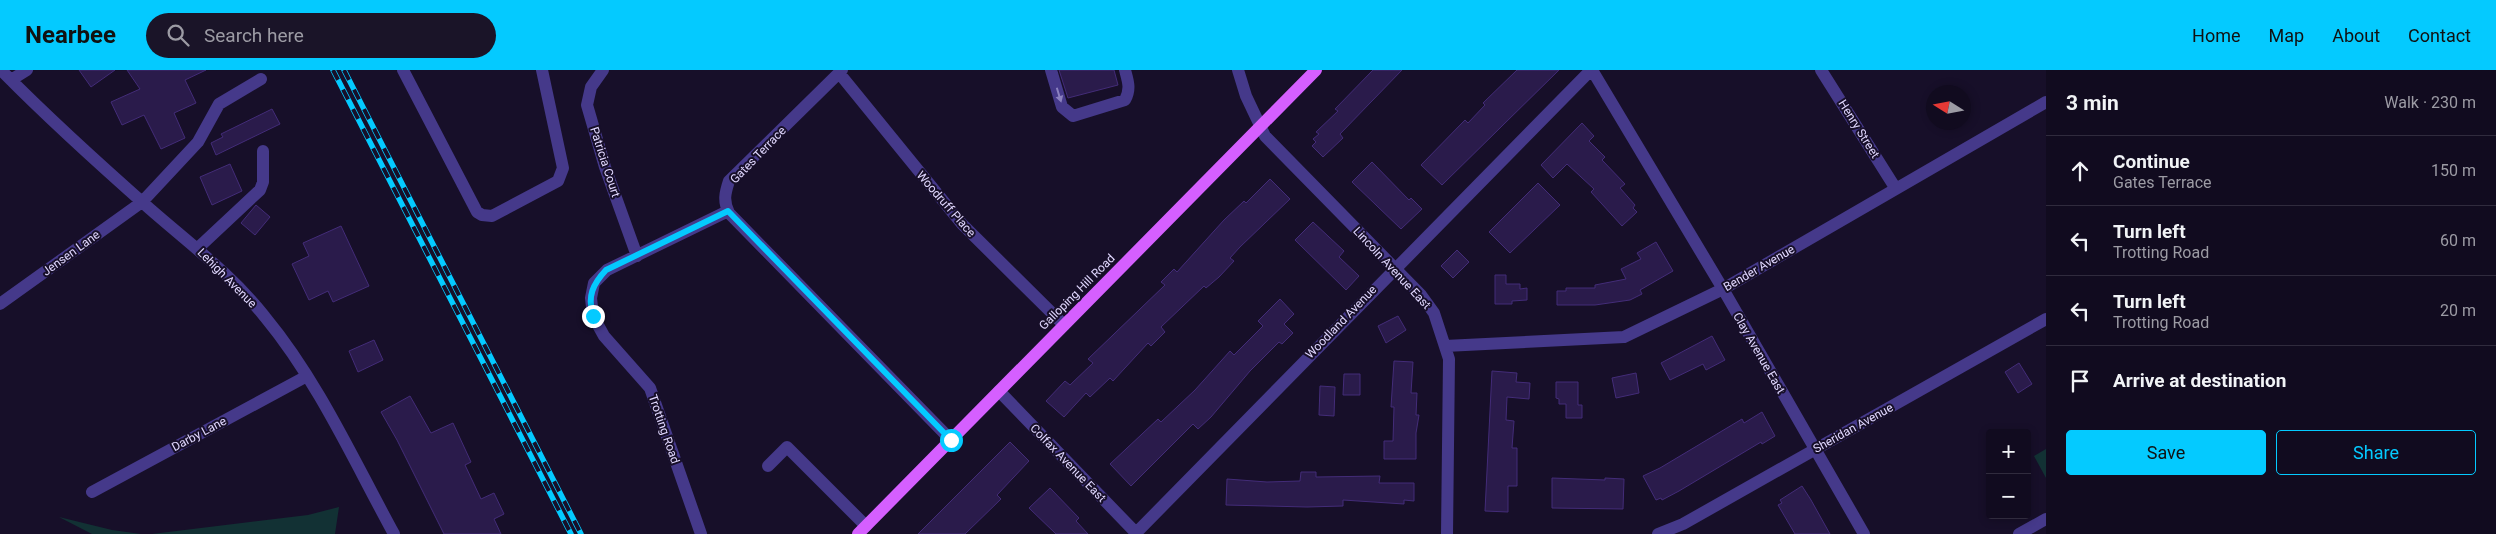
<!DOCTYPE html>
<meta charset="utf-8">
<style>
body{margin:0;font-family:Roboto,sans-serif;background:#1a1428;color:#f1f3f6}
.controls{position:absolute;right:15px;bottom:15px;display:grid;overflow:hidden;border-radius:5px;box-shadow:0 2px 8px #0003}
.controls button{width:45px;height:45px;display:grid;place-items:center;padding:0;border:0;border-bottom:1px solid #302b3d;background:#110b1f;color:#f1f3f6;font:25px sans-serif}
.compass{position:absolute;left:1926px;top:15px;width:45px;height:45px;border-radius:50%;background:#110b1f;box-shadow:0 2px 8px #0003;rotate:281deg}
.stop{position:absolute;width:15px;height:15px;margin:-11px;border:4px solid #04caff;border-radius:50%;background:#fff}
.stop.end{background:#04caff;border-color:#fff;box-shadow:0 1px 5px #0008}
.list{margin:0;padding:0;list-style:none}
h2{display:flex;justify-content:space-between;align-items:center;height:65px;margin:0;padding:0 20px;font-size:21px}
h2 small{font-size:16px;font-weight:400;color:#9c9ba4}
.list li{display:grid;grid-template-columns:32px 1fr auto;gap:15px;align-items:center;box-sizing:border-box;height:70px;padding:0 20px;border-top:1px solid #302b3d}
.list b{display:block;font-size:19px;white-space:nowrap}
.list p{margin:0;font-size:16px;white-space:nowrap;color:#9c9ba4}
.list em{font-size:16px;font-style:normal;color:#9c9ba4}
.actions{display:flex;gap:10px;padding:15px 20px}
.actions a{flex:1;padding:11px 0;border:1px solid #04caff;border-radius:5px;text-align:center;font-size:18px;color:#04caff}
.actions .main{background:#04caff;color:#111}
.icon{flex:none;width:28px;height:28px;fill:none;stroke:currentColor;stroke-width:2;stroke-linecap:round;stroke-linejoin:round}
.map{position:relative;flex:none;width:2046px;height:464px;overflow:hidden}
header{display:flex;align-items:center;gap:30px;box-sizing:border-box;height:70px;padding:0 25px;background:#04caff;color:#111}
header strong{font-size:24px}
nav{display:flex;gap:28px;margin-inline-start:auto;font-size:18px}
.search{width:350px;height:45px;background:#1a1428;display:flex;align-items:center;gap:12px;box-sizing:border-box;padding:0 18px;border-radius:28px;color:#9c9ba4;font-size:19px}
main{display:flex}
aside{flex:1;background:#110b1f}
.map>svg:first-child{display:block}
.green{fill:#123134}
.building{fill:#2a1b4b;stroke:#432c78}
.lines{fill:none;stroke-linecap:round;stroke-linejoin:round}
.minor{stroke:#45398a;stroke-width:12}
.major{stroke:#d55fff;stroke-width:12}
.rail-casing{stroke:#04caff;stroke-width:5.5}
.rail{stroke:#170f29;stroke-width:4;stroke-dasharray:11;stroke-linecap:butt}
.oneway{fill:#8b81bf}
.route{stroke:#04caff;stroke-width:6}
.labels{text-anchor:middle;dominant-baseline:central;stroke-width:4;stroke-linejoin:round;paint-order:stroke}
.street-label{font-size:12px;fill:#e1d8ff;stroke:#170f29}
</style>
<header>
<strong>Nearbee</strong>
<div class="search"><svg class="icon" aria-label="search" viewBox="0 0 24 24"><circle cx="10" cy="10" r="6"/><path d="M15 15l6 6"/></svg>Search here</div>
<nav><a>Home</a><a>Map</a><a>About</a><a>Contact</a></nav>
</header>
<main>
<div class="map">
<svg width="2046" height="464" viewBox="0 0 2046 464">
<rect width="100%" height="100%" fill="#170f29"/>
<path class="green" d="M2046,379V408L2034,386Z
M339,437L335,464H152L308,445Z
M59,447L112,460L141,464H92Z"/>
<path class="building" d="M79,0H115L91,17Z
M127,0H206L185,10L196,33L174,43L185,68L161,79L144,45L122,55L111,32L140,19Z
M1059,0H1114L1118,15L1068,28Z
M1373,0H1402L1340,64L1343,68L1323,87L1312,76L1316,72L1313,69L1319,64L1316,62L1338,41L1335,39Z
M1517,0H1559L1442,115L1421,95L1465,50L1468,53L1485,35L1483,33Z
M272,39L280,54L216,85L211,73L223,67L221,64Z
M1582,53L1594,66L1589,71L1605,87L1602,90L1625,114L1620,118L1635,135L1633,138L1637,142L1622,156L1591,122L1594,119L1567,94L1553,108L1541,95Z
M1372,92L1409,130L1411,128L1422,139L1401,159L1352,112Z
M230,94L242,121L212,135L200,107Z
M1270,109L1290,129L1240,177L1230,188L1234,191L1219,207L1206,218L1204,216L1161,257L1165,262L1151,276L1148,273L1113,311L1110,308L1090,327L1086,323L1064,347L1046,331L1065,311L1070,315L1093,293L1088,289L1165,215L1161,212L1174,199L1177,202L1224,150L1244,131L1246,133Z
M1538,113L1560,135L1510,183L1489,162Z
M256,135L270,147L255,165L241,153Z
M1313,152L1344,181L1339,187L1359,206L1346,220L1295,170Z
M341,156L369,216L333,232L328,221L309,230L292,194L309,186L303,173Z
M1656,172L1673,201L1640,220L1642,224L1630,230L1595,235H1557V221H1566V218H1595V215L1626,209L1621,199L1641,189L1637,183Z
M1457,180L1469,192L1453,208L1441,196Z
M1495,205H1506V214H1520V219L1527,218V230L1512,231V234H1495Z
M1280,229L1294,244L1284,254L1293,263L1282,274L1279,272L1250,301L1211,347L1198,359L1193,354L1131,416L1110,394L1158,349L1161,352L1195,320L1230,281L1234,285L1263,256L1258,251Z
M1398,246L1406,260L1386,273L1378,256Z
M1712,266L1725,290L1706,300L1703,294L1670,310L1661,293Z
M374,270L383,290L358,302L349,281Z
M1394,291L1413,292L1411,323H1417L1416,345H1419L1416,363V389H1384V371H1393L1394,337H1391Z
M2019,293L2032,314L2018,323L2005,302Z
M1492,301L1517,303L1516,312L1530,313L1529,329L1507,327L1506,350L1514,351L1512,378H1517V416H1508V442L1485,441Z
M1636,303L1639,323L1616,328L1612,308Z
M1344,304H1360V325H1343Z
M1556,312H1578V335H1582V348H1566V334H1559V329L1556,328Z
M1320,316L1335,317L1334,346L1319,345Z
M410,326L431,363L453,353L471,392L465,395L481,429L494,423L504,444L494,449L501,464H444L397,370L381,342Z
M1762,342L1775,366L1762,374L1761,372L1679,421L1662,430L1661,428L1656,430L1643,406L1660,398L1742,349L1744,353Z
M1010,372L1029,391L997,425L1001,429L965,464H918Z
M1301,402H1316V407L1380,406L1379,413H1414V431L1404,430V434L1343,430V436L1307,437L1226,435L1227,409L1267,412L1300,411Z
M1552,408L1605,410V408L1624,409L1623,439L1552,438Z
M1802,416L1811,430L1830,464H1795L1778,435L1782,433L1780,430Z
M1050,418L1079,448L1076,451L1088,464H1056L1029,438Z"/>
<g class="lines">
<path class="minor" d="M1,0C48,48 99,94 150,139C190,174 232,205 265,247C318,311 354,391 394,464
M403,0L477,142L482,145L492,146L558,111L563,98L542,0
M603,0L591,17L587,35L605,97L637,186
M842,0L729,111C725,123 723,131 729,143L951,370
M1051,0L1062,37L1073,46L1125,30C1131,19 1128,11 1125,0
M1238,0L1246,26L1265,66L1421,225L1434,243L1449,289L1447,464
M1592,0L1723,219L1864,464
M1821,0L1896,119
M839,3L962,154L1064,255
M11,10L27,0
M198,178L260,120L263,112V81
M0,234L142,132L198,72L219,34L261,9
M1445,276L1624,267L1723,219L2046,32
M999,321L1137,464
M768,396L787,377L866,456
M92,422L307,306
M701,464L650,318L604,266L593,246L591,228L594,213L607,200L728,141
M1135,464L1591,0
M1658,464L1683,454L2046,249
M2019,464L2046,449"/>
<path class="major" d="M858,464L1316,0"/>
<defs>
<path id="rail" d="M333,0L571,464
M344,0L581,464"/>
</defs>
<use href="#rail" class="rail-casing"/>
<use href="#rail" class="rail"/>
</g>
<defs><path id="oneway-solid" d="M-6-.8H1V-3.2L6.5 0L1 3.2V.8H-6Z" transform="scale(1.25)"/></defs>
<use class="oneway" href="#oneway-solid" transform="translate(1059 25) rotate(73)"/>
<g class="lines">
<path class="route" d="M593,246C587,226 593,214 606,200L728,141L951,370"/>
</g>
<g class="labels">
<g class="street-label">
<text transform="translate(1859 59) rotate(58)">Henry Street</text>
<text transform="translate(758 85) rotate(-46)">Gates Terrace</text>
<text transform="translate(605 92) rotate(72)">Patricia Court</text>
<text transform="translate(946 134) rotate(49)">Woodruff Place</text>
<text transform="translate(71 183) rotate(-36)">Jensen Lane</text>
<text transform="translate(1392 198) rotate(47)">Lincoln Avenue East</text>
<text transform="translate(1759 198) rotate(-30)">Bender Avenue</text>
<text transform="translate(227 208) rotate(45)">Lehigh Avenue</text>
<text transform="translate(1077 222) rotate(-45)">Galloping Hill Road</text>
<text transform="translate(1341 252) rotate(-46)">Woodland Avenue</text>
<text transform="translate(1759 283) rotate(60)">Clay Avenue East</text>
<text transform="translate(1853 358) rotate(-29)">Sheridan Avenue</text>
<text transform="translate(664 359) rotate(71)">Trotting Road</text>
<text transform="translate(199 364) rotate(-28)">Darby Lane</text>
<text transform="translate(1068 393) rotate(46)">Colfax Avenue East</text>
</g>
</g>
</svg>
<div class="controls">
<button>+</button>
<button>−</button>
</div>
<svg class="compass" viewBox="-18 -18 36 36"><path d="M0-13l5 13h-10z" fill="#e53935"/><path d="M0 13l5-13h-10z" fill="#9c9ba4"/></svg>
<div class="stop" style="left:951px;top:370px"></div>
<div class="stop end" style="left:593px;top:246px"></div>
</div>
<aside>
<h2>3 min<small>Walk · 230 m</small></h2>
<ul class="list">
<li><svg class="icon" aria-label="ahead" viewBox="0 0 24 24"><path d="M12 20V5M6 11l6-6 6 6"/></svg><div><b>Continue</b><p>Gates Terrace</p></div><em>150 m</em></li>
<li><svg class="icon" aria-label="left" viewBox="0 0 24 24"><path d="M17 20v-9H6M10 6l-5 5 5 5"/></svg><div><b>Turn left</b><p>Trotting Road</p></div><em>60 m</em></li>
<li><svg class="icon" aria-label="left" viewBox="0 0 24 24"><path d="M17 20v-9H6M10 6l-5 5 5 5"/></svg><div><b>Turn left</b><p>Trotting Road</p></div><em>20 m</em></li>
<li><svg class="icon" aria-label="arrive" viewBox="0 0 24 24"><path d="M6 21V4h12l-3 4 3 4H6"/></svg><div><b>Arrive at destination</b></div></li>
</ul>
<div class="actions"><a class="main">Save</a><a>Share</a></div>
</aside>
</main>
